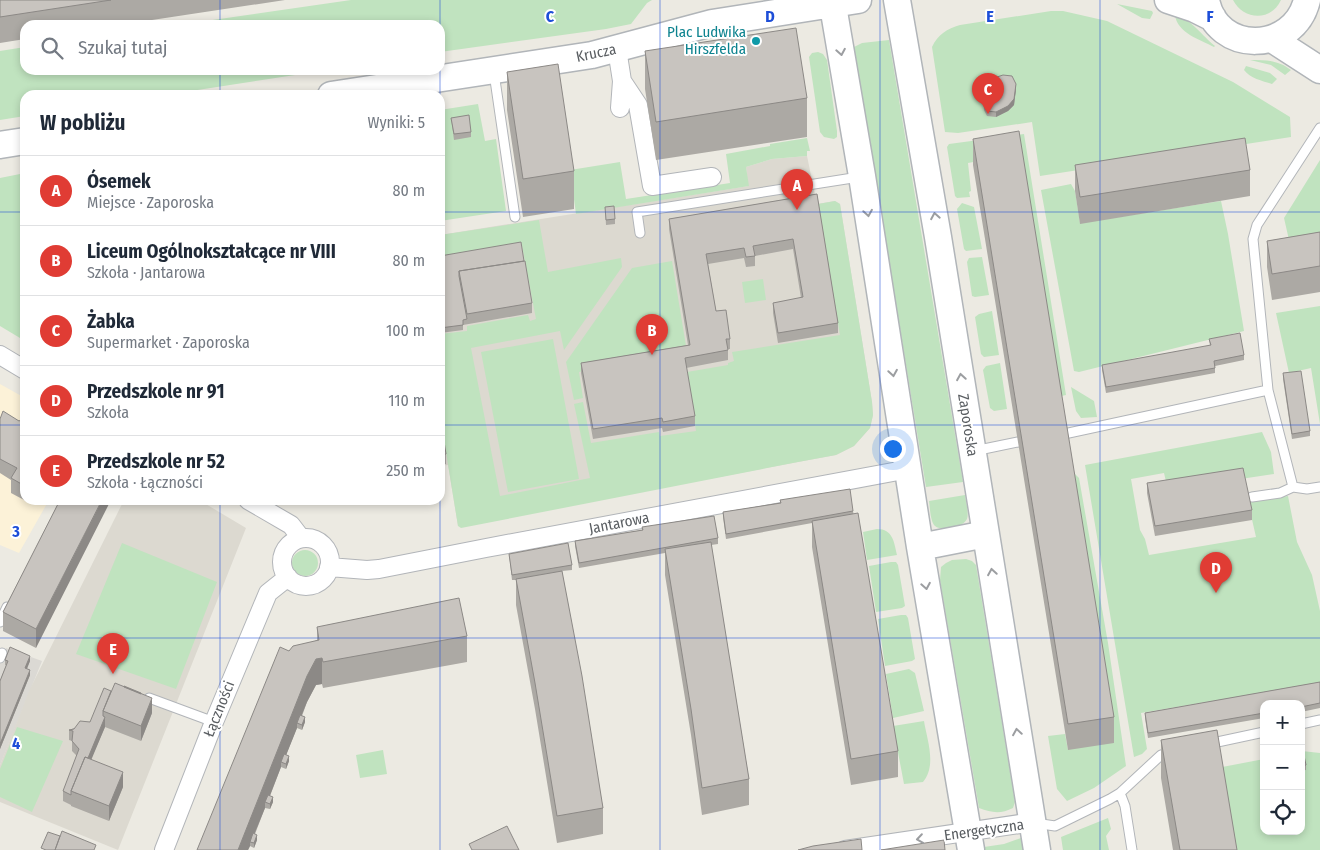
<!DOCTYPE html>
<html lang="pl">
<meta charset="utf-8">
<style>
body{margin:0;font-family:"Fira Sans Condensed",sans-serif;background:#f6f6f7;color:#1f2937}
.controls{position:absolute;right:15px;bottom:15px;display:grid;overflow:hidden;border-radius:10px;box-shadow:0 2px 8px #0003}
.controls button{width:45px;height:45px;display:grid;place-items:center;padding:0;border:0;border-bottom:1px solid #e0e1e3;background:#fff;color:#1f2937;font:25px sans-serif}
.you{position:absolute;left:892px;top:448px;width:18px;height:18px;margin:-12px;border:4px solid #fff;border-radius:50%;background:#1a73e8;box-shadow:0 0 0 8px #1a73e833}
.badge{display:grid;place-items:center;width:32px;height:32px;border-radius:50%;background:#e03c34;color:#fff;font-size:16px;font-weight:700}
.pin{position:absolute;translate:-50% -41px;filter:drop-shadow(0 1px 2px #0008)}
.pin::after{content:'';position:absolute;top:26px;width:18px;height:15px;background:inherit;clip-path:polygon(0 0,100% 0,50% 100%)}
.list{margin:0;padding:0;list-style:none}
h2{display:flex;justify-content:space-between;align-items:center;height:65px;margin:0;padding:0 20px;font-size:21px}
h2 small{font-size:16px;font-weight:400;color:#747a83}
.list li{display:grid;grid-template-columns:32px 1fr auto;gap:15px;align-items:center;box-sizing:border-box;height:70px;padding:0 20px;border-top:1px solid #e0e1e3}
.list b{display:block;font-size:19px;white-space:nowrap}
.list p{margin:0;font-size:16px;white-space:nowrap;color:#747a83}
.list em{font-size:16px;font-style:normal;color:#747a83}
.icon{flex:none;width:28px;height:28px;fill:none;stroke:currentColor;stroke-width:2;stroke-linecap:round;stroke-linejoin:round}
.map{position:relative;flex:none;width:1320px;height:850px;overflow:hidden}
.search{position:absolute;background:#fff;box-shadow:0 2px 8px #0003;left:20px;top:20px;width:425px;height:55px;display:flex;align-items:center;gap:12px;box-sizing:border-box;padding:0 18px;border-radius:15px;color:#747a83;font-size:19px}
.panel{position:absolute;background:#fff;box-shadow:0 2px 8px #0003;left:20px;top:90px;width:425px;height:415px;border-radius:15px}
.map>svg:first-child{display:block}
.commercial{fill:#fcf2d8}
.industrial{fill:#dbd9d4}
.education{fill:#dcd9d0}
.green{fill:#c0e3bf}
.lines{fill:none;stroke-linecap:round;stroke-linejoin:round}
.lane-casing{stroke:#b2b5b9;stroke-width:11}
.street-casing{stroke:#b2b5b9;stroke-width:20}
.secondary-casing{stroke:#b1b5b9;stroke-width:29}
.lane{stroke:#fff;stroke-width:9}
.street{stroke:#fff;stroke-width:18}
.secondary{stroke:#fff;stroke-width:26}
.wall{fill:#aca9a4}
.shaded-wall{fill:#8c8986}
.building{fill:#c8c4bf;stroke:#8c8986}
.oneway{stroke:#9c9ea1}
.grid{fill:none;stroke:#1d4ed8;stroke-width:1;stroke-opacity:0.55}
.culture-dot{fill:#0f9aa8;stroke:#fff;stroke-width:2}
.labels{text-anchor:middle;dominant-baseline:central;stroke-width:4;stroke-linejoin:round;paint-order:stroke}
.culture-label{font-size:15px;fill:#0d838f;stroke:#fff;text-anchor:end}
.street-label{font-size:15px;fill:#5a5e62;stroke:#fff}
.grid-label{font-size:16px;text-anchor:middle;font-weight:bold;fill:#1d4ed8;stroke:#fff;stroke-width:4;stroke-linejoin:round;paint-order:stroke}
</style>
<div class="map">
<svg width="1320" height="850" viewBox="0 0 1320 850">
<rect width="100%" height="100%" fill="#eceae2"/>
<path class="commercial" d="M0,384L25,398V500H49L19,553L0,545Z"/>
<path class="industrial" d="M6,648L42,661L0,765V664Z"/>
<path class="education" d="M807,156L817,204L835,201L840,204L872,402L873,415L870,428L854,446L836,455L798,462L458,526L448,465L440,466V235L748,186L746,167L772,159Z
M124,500H199L246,528L118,850L0,802V765L30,689Z"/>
<path class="green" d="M351,0H652L647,3L631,24L606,29L440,52V25H178Z
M1233,0H1281C1271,22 1243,20 1233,0Z
M1117,4L1152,11L1153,13L1150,19L1142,18Z
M1051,11H1063L1107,21L1233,82L1290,117L1291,137L1040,176L1032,122L958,133L945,132L932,47C938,34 947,29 960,25Z
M1175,15C1195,22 1200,34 1215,46L1214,47C1201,40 1177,33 1175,15Z
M889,40L963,482L926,487L854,47L862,43Z
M25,47V70H328L165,95H25V116L0,120V51Z
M818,52L823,54L827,60L837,131V137L834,139L824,137L820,132L809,57L812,53Z
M1250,60C1266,60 1278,60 1291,70L1285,75L1271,65Z
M1246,66L1270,73L1277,79L1272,84C1262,81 1250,78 1244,70Z
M478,104L485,141L496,139L506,211L440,221V110Z
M1024,134L1066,395L1057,397L1018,154L968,163L971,191L969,192L970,197L957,198L955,196L947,147L949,144Z
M807,138L810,151H807V156L772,159L746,167L749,186L576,214L570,170L620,162L626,199L730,183L726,154L770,146V144Z
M1320,160V235L1289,240L1284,218Z
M25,173V341L0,326V178Z
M1071,184L1075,191L1080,223L1221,201L1228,234L1244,331L1079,372L1074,371L1041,190Z
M835,201L840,204L872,402L873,415L870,428L854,446L836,455L798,462L461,528L458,526L440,415V334L467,331V326L528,315L530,321L536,319L522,246L440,260V235L539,220L548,272L621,258L622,267L564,350L560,331L471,348L500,496L590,478L574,404L583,402L591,443L659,432L660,436L696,431L687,372L728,365V363L734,361L732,352L840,335L818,204Z
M962,203L974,207L982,249L966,251L964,249L957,209Z
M982,257L989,295L975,297L972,296L967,262L969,258Z
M672,261L687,352L579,372L583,398L574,400L566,362L632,268Z
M763,279L766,300L745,303L742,282Z
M1320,306V424L1311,368L1289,373L1276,313Z
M992,311L999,355L984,357L981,354L975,317L979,314Z
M553,339L579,479L508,492L481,352Z
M1000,363L1007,409L994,411L990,408L983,370L986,366Z
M1071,387L1094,401L1097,417L1081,418L1076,411Z
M1262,432L1271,452L1274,474L1168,490L1164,473L1131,479L1140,530L1145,539L1149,555L1256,537L1248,502L1288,496L1297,542L1312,575L1320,611V683L1141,713L1147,749L1142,754L1134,757L1085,465Z
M1075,474L1079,478L1108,643L1126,766L1094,788L1067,801L1057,789L1048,736L1065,734L1068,750Z
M965,495C966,502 969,513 967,519C963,528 939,532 934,525C930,519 930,507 929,501Z
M877,529C893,529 894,542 897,555L867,560L863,532Z
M122,543L217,582L176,689L76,654Z
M292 563a13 13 0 1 1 26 0a13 13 0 1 1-26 0Z
M966,559L972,561L976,565L1015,802L1013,808C1001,814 992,813 979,808L940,580L941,567L946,563L952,560Z
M891,562H896L898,565L905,606L902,608L876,612L869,566Z
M901,615H906L908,618L915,659L912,661L885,666L878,619Z
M909,669L915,673L924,711L893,718L886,674Z
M924,721C927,740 937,765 923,782L904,784L893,726Z
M17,727L63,741L32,812L0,797V769Z
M383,750L387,774L360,778L356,755Z
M1302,751L1320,753V850H1230L1217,768L1264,759V831H1301V771L1305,770Z
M1108,818L1111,829L1106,836L1109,850H1063L1061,837Z
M1021,838L1023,850H985L984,847L1004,844Z"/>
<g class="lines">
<defs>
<path id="lane" d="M494,73L515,217
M640,233L637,212L859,177
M1064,434L1268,390
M974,451L1018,442
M1293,487L1268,390L1253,239L1257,225L1320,128
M1252,497L1280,493L1293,487L1307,489L1320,487
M0,622L7,607
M0,658L2,653
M149,698L214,722
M1301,724L1320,720
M1208,744L1264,732
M1120,793L1125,806L1132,850
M1035,823L1055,826L1110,799L1120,793L1161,755L1171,752"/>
<path id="street" d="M617,49L622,81L620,108
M622,81L638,105L652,186L712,177
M0,355L25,370
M248,500L291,525L301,538
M282 562a24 24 0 1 1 48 0a24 24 0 1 1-48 0Z
M329,567L367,570L379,569L486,548L909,469
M164,850L214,722L268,593L288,577
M845,850L1033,822"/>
<path id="secondary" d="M832,0L862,176L920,547L971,850
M897,0L938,237L1037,850
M1168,0L1195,9L1213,18
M1206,0C1216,55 1294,54 1307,0
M1272,39L1320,70
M331,95L592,55L712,23L858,0
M0,145L25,141
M920,547L986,534"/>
</defs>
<use href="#lane" class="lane-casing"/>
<use href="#street" class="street-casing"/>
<use href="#secondary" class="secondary-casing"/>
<use href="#lane" class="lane"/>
<use href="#street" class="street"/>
<use href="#secondary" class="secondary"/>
</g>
<path class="wall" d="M0,0H285L119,25H25V39L0,43Z
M645,51L807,98V137L656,160L645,89Z
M507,72L574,171V209L523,217L507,110Z
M1016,89L1014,105L1008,111L996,117L987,116L984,110L983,95Z
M451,118L471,132V137L454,140Z
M973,139L1114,717V743L1068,750L973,165Z
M1075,165L1250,170V196L1080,224L1075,191Z
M817,194L838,323V333L778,343L773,313V303L801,298L793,249L755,256V266L746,267L744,258L708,264L716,311L730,339V349H728V360L686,368L695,416V426L663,432L662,428L593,439L581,373V363L688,345L669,229V219Z
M605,207L615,219V224L606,225Z
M1320,232V292L1272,300L1267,267V241Z
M440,256L532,303V313L463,325V330L440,333Z
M1209,339L1244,355V360L1215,366V373L1106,393L1102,370V365L1210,346Z
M1283,373L1310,431V436L1292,439L1283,379Z
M440,416L446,454V464L440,465Z
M25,418V500H27L26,501L11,493V480L0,473V419L19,421Z
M1147,483L1252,510V520L1155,536L1147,493Z
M60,500L36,648L3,631V612Z
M780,500L853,511L898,751V777L851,785L812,547V523L726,539L723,517V512L780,503Z
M642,527L718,538V544L711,545L749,779V805L702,815L691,735L665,575V553L579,568L575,546V541L642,530Z
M509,554L572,565V570L562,571L603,808V834L557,843L535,709L516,605V580H512Z
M317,627L467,636V662L323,688L322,684L316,685L307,702L302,716L305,722L302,730L297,728L286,755L289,761L286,769L281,767L270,796L273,802L270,809L265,808L255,834L257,840L254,848L250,846L248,850H197L289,651L317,640Z
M5,660L30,661L27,669L30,675L0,749V681L6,665H5Z
M1320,682V708L1301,712V704H1264V718L1148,738L1145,718V713Z
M111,691L141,694L152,713L141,741L105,727L91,759L123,787L109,821L71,806V805L63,801V791L77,756L72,751V741L69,740V730L90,722Z
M1161,740L1237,850H1173L1161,778Z
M1301,746L1306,765V770L1301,771Z"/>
<path class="shaded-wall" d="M1016,84V89L1014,105L1008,111L996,117V112Z
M102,500H111L36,648V629Z
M30,656V661L25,673V668Z
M322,658V684L316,685L307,702L298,724L297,723V728L283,763L281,762V767L267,803L265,802V808L251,842H250V846L248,850H238L307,676L316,659Z
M30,670V675L0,749V744Z
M152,698V713L141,741V726Z
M105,717V727L77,794L73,792Z
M305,717V722L302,730V725Z
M289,756V761L286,769V764Z
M123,772V787L109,821V806Z
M273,797V802L270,809V804Z
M257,835V840L254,848V843Z"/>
<path class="building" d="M0,0H111L0,17Z
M796,28L807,98L656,122L645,51Z
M558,64L574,171L523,179L507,72Z
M1003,75L1012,76L1016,84L1014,99L1008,106L996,112L987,111L984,105L983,95L991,79Z
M469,115L471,132L454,134L451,118Z
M1019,131L1114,717L1068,724L973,139Z
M1245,138L1250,170L1080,197L1075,165Z
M817,194L838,323L778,333L773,303L803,297L793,239L753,246L755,256L746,257L744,248L706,254L716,311L726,310L730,339H726L728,350L685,358L695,416L663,422L662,418L593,429L581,363L690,345L669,219Z
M614,206L615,219L606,220L605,207Z
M1320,232V266L1272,274L1267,241Z
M521,242L524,261L459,271V276L467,319L463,320V325L440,328V256Z
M525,261L532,303L467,314L459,271Z
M1240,333L1244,355L1214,361L1215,368L1106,387L1102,365L1211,345L1209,339Z
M1301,371L1310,431L1292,434L1283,373Z
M3,411L19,421L25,418V486L11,478L17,468L0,459V419Z
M440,416L446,454L440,455Z
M1243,468L1252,510L1155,526L1147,483Z
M850,489L853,511L726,534L723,512L781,503L780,500Z
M60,500H102L36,629L3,612Z
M858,513L898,751L851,759L812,521Z
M714,516L718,538L579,563L575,541L643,530L642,527Z
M711,542L749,779L702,788L691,709L665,549Z
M568,543L572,565L512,575L509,554Z
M562,571L582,676L603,808L557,816L535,683L516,579Z
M459,598L467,636L323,662L322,658L316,659L307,676L238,850H197L280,647L289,651L293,646L319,640L317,627Z
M10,647L30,656L25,668L30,670L0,744V681L8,661L5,660Z
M1320,682V703L1301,707V704H1264V713L1148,733L1145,713Z
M115,683L152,698L141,726L103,711Z
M124,686L141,693V694L124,687Z
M104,688L111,691L103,711V716L105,717L88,758L85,757L71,791V795L63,791L79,749L72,741L73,731L69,730L74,729L80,721L90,722Z
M300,715L305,717L302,725L297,723Z
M1217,730L1237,850H1180L1161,740Z
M1301,746H1302L1306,765L1301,766Z
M284,754L289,756L286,764L281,762Z
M85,757L123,772L109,806L71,791Z
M268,795L273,797L270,804L265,802Z
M507,826L519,850H472L469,844Z
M62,831L96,845L94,850H55Z
M48,832L60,836L55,850H46L41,848Z
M253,833L257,835L254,843L250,842Z
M861,839L862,850H798L813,846Z
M944,840L945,850H881Z"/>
<defs><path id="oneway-chevron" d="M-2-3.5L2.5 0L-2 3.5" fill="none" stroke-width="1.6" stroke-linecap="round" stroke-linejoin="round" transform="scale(1.25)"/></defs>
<g class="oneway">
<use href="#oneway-chevron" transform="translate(841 52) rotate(80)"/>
<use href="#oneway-chevron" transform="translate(868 213) rotate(81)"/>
<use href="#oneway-chevron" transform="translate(935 216) rotate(-100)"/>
<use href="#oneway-chevron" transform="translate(893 373) rotate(81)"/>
<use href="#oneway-chevron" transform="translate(961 377) rotate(-99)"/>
<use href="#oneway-chevron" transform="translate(992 572) rotate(-99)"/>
<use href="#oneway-chevron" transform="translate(926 586) rotate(80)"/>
<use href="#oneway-chevron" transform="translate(1017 732) rotate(-99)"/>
<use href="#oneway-chevron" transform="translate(920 839) rotate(172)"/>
</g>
<path class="grid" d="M220,0V25M440,0V25M660,0V850M880,0V850M1100,0V850M440,25V70M220,70V95M440,70V95M440,95V500M0,212H25M440,212H1320M0,425H25M440,425H1320M220,500V850M440,500V850M0,638H1320"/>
<circle class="culture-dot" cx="756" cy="41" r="5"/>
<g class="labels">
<g class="culture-label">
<text x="746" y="32">Plac Ludwika<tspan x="746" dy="17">Hirszfelda</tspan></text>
</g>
<g class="street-label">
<text transform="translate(596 53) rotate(-12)">Krucza</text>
<text transform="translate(968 425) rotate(81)">Zaporoska</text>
<text transform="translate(619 523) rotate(-11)">Jantarowa</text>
<text transform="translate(219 709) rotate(-68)">Łączności</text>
<text transform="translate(984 830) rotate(-8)">Energetyczna</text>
</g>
</g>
<g class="grid-label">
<text x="550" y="22">C</text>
<text x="770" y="22">D</text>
<text x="990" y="22">E</text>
<text x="1210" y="22">F</text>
<text x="16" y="537">3</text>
<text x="16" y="749">4</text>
</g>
</svg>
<div class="controls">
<button>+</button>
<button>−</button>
<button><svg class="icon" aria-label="locate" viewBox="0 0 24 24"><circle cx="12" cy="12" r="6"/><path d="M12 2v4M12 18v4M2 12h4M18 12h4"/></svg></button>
</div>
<div class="you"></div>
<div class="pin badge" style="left:797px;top:210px">A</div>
<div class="pin badge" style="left:652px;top:355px">B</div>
<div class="pin badge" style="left:988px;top:114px">C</div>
<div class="pin badge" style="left:1216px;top:593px">D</div>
<div class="pin badge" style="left:113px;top:674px">E</div>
<div class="search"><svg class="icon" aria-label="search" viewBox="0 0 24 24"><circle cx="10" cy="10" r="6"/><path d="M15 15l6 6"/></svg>Szukaj tutaj</div>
<section class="panel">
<h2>W pobliżu<small>Wyniki: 5</small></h2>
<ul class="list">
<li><span class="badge">A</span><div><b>Ósemek</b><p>Miejsce · Zaporoska</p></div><em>80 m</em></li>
<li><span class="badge">B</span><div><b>Liceum Ogólnokształcące nr VIII</b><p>Szkoła · Jantarowa</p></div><em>80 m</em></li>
<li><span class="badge">C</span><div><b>Żabka</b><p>Supermarket · Zaporoska</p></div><em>100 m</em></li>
<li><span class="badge">D</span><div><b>Przedszkole nr 91</b><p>Szkoła</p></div><em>110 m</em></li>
<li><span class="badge">E</span><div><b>Przedszkole nr 52</b><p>Szkoła · Łączności</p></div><em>250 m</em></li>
</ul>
</section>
</div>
